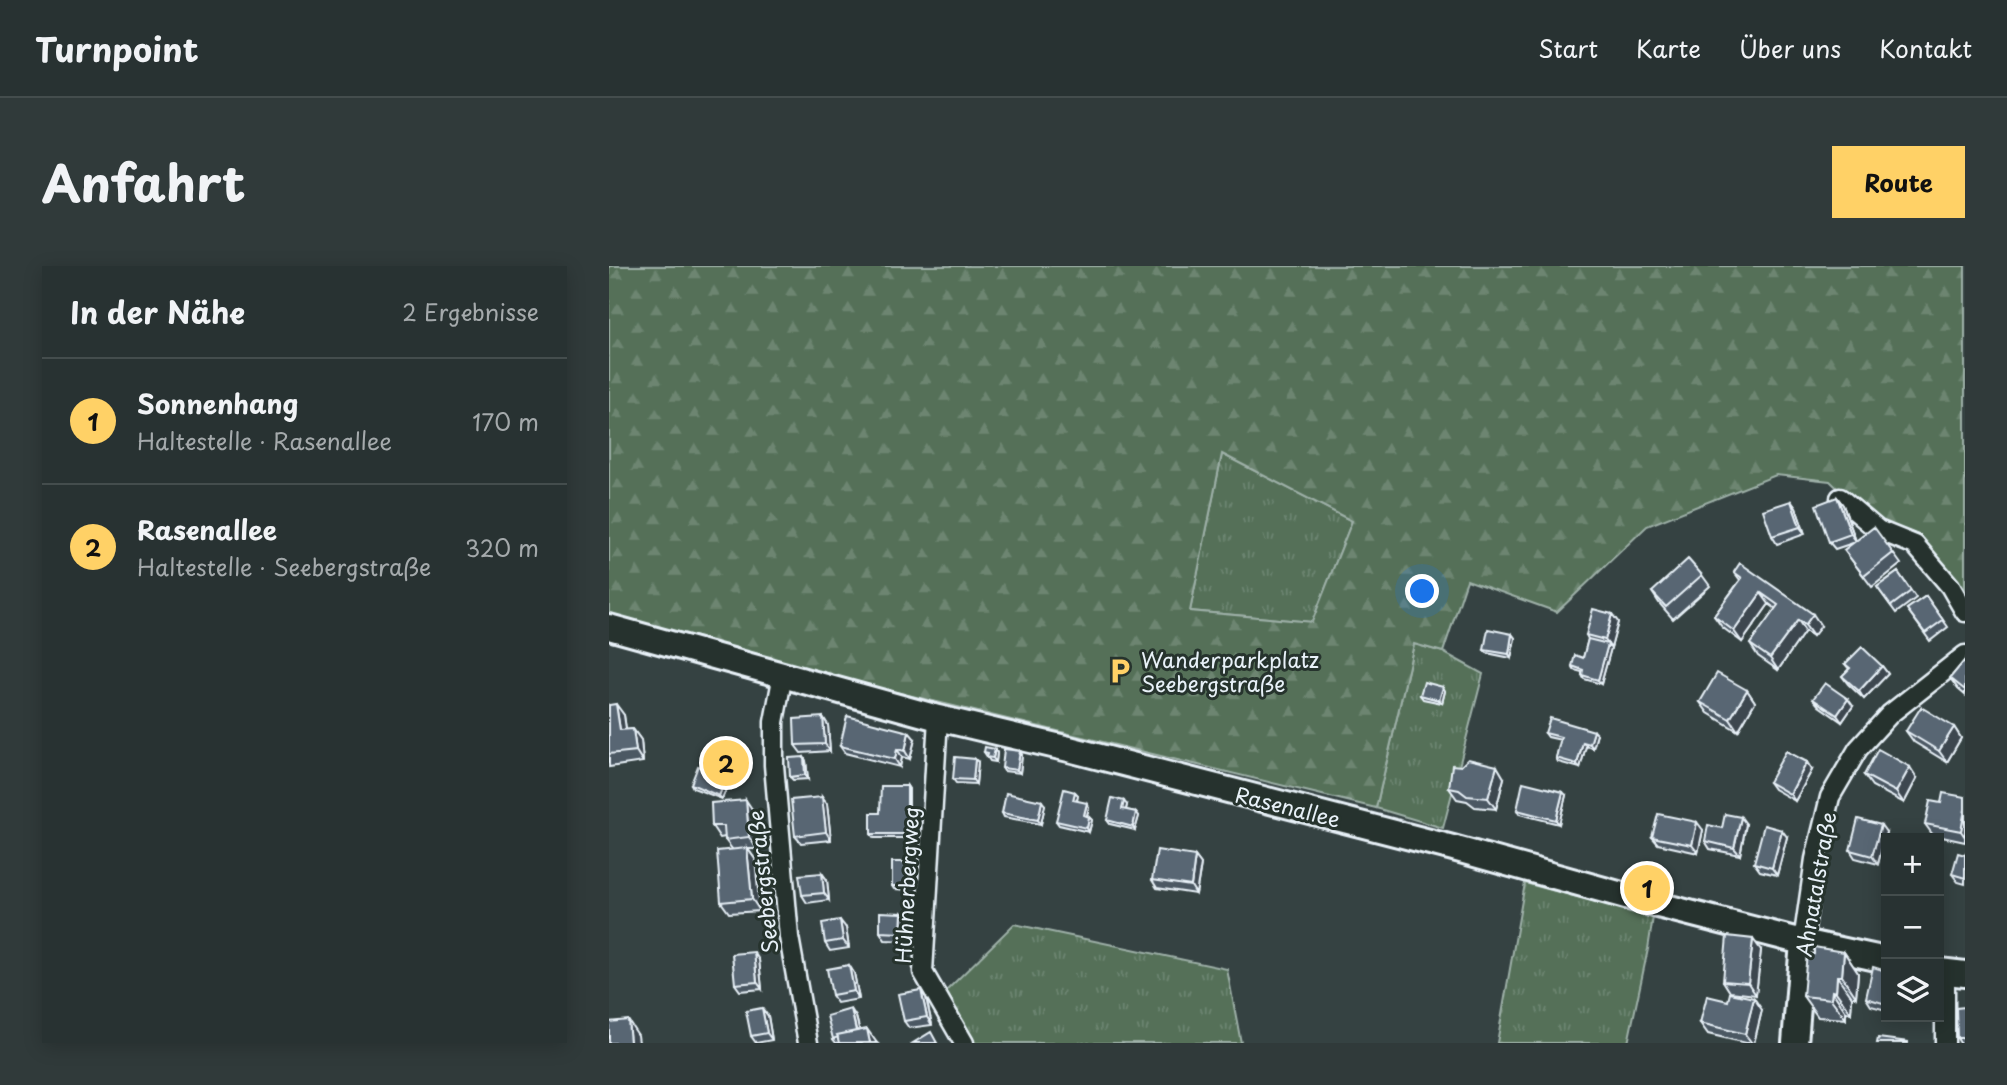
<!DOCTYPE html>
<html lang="de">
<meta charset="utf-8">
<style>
body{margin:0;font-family:"Playpen Sans",sans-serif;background:#303a3a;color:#f1f3f6}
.controls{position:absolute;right:21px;bottom:21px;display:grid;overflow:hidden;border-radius:0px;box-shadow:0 4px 18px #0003}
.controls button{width:63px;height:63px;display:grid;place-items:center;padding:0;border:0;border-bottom:2px solid #444d4d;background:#283232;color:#f1f3f6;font:35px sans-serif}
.you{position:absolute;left:814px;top:326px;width:24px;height:24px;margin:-18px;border:5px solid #fff;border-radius:50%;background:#1a73e8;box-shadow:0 0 0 10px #1a73e833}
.badge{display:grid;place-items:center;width:46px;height:46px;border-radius:50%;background:#ffd166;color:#111;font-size:23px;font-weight:700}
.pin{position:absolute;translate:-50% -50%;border:4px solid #fff;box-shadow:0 2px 7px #0006}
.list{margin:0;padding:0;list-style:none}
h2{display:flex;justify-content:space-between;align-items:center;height:91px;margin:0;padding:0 28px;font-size:30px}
h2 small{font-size:23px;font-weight:400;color:#a5aaac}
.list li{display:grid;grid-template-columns:46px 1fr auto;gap:21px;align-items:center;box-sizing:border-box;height:126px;padding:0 28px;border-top:2px solid #444d4d}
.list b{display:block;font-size:26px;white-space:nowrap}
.list p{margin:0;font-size:23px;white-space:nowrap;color:#a5aaac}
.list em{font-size:23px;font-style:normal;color:#a5aaac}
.icon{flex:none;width:38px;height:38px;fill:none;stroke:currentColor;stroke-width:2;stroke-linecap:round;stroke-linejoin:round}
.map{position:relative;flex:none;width:1356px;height:777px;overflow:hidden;border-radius:0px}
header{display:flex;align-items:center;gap:42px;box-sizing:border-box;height:98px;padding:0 35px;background:#283232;border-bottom:2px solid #444d4d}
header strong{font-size:33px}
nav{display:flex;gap:38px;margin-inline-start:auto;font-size:24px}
.intro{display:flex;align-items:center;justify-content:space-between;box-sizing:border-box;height:168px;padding:0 42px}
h1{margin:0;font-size:49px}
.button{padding:18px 32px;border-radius:0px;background:#ffd166;color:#111;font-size:24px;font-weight:700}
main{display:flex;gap:42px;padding:0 42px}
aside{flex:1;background:#283232;border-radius:0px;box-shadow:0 4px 18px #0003}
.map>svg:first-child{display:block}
.grass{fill:url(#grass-tufts);stroke:#9eb0a8;stroke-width:2}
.forest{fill:url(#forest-firs);stroke:#9eb0a8;stroke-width:2;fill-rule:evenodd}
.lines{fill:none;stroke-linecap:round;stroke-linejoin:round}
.street-casing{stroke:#e8f1f8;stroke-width:23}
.secondary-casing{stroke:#e8f1f8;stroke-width:30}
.street{stroke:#26332d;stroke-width:18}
.secondary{stroke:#26332d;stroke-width:24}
.wall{fill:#4c5863;stroke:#e8f1f8;stroke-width:2}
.shaded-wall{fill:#3e4750;stroke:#e8f1f8;stroke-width:2}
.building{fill:#586673;stroke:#e8f1f8;stroke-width:2}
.labels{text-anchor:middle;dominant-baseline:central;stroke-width:6;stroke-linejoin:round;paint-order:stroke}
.poi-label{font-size:21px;fill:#e8f1f8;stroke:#26332d;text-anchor:start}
.street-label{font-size:21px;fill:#e8f1f8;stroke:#26332d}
</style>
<header>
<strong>Turnpoint</strong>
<nav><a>Start</a><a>Karte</a><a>Über uns</a><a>Kontakt</a></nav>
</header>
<div class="intro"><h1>Anfahrt</h1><a class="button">Route</a></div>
<main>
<aside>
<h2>In der Nähe<small>2 Ergebnisse</small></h2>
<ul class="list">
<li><span class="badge">1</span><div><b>Sonnenhang</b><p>Haltestelle · Rasenallee</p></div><em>170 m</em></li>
<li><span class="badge">2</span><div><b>Rasenallee</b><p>Haltestelle · Seebergstraße</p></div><em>320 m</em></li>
</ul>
</aside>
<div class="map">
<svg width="1356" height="777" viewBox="0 0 1356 777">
<defs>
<pattern id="grass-tufts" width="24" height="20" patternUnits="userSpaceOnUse" patternTransform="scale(1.75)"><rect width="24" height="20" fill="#547058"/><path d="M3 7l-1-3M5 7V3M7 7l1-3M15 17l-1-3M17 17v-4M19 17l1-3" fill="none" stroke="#6d8571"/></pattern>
<pattern id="forest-firs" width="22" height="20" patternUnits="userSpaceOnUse" patternTransform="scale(1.75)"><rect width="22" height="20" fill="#547058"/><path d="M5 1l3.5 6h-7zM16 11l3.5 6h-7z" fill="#6d8571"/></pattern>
</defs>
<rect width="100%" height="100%" fill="#354242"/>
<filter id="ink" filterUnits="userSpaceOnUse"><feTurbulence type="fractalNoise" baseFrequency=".0143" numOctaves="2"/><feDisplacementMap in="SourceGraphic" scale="14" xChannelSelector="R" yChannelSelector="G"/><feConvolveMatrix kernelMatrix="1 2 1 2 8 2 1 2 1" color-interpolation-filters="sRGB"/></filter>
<g filter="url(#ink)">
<path class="grass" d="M613,188L743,255L703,356L581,345Z
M805,378L834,386L874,408L834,562L767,542Z
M916,617L1044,651L1039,683L1019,777H888Z
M405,658L618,703L632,777H361L334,728Z"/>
<path class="forest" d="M0,0H1356V332L1276,259L1247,240L1221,215L1167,209L1038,260L948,346L858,314L834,386L805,378L767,542L233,413L0,348ZM613,188L743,255L703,356L581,345Z"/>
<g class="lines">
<defs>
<path id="street" d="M1231,232L1269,264L1306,279L1341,320L1356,346
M174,408L165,456V499L180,671L199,777
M329,452L314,706L355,777
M1194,676L1206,593L1221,531L1249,483L1281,448L1356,389
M1336,706V777"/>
<path id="secondary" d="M0,361L329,452L460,483L844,582L1049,639L1194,676L1277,694
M1330,705L1356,708
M1186,777L1194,676"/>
</defs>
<use href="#street" class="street-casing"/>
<use href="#secondary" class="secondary-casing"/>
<use href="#street" class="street"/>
<use href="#secondary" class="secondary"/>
</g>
<path class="wall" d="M1228,231L1234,239L1247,275L1284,287L1292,298L1263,321L1235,284L1247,276L1226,283L1220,276Z
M1182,235L1187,242L1196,268L1168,278L1163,270Z
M1125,306L1212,360L1204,370L1196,365L1169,404L1149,390L1141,378L1167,343L1160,338L1133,376L1113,361L1105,350L1131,314Z
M1289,306L1307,332L1287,347L1268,321Z
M1093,309L1101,320L1064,353L1050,337L1043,326Z
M1317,330L1339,361L1321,375L1298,343Z
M1003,348L1009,356L992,418L975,413L973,409V406L965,404L963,400L974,392L979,373L977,369Z
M903,368L906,372L902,392L878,387L875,384Z
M1356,394V429L1349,423L1341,412Z
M1236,398L1273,400L1279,408L1255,433L1239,418L1233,410L1240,403Z
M834,421L836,425L833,437L814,433L811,429Z
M1138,424L1146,436L1129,465L1099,447L1091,436Z
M1204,433L1244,440L1233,456L1210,440Z
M0,439L15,449L17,464L24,463L32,474L34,496L0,501Z
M214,451L219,459L221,485L192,487L186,479Z
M1345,461L1352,472L1338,496L1305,476L1297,465Z
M985,465L988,468L984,482L977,480L971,502L949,496L947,492L952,474L939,471L936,467Z
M306,473L301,493L293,491L291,501L236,487L231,480Z
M386,483L388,487L387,496L381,495L375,486Z
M411,485L413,489L411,507L395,505L393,502Z
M195,491L197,495L199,513L184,514L181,511Z
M369,496L367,518L347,517L344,513Z
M1203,504L1186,535L1165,523L1160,516Z
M1255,509L1308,512L1295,537L1263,520Z
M117,512L120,516L113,533L84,522L82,518Z
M895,512L887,543L866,541L858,535L848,533L840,522Z
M298,520L300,523V572H265L262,568Z
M466,526L469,529L468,535L480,541L478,550L480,551L483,554L480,566L450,559L447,555Z
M957,529L950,558L910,548L908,544Z
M1356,531V576L1324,569L1316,558L1332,537Z
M218,538L222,574L192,577L186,570Z
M436,539L432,558L395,551L393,547Z
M518,539L517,544L527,546L530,550L526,564L501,558L498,554Z
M145,546L148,583H139L146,593L151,645L120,647L112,636L123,583L116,574V571L111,572L103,560Z
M1137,558L1131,589L1101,583L1096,575L1113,562Z
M1094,564L1089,587L1049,578L1043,571Z
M1277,566L1269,598L1246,592L1241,584Z
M1178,571L1168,609L1151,605L1145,597Z
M1356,589V618L1349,616L1343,608Z
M586,590L592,598L587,628L548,622L543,614Z
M298,596L300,600V624L285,623L283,620Z
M213,607L218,614L220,634L198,637L193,629Z
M293,647L298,654L297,675L276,674L271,666Z
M237,662L240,682L221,685L216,677Z
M1152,684L1147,729L1121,726L1114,715Z
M1235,686L1249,707L1247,731H1243L1242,747L1237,746V753L1209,751L1194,730L1205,688Z
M150,694L153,723L131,725L126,718Z
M240,699L245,707L250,733L228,737L223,729Z
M1277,705V744L1262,740L1257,732Z
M312,724L317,732L323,759L300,762L295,755Z
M1356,741V777H1351L1348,772Z
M1153,744L1145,777H1137L1099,768L1091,757Z
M159,750L163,774L147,777L142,770Z
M247,751L251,765L268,777H227L224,773Z"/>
<path class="shaded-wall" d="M1228,231L1234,239L1247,275L1242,268Z
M1182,235L1187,242L1196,268L1191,261Z
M1152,327L1160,338L1133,376L1125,365Z
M1003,348L1009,356L1002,382L996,374Z
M1204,348L1212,360L1204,370L1196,359Z
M1189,354L1196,365L1169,404L1161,392Z
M903,368L906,372L902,392L900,388Z
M999,378L1002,382L992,418L989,414Z
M1273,400L1279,408L1255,433L1250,425Z
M834,421L836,425L833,437L830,434Z
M1138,424L1146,436L1129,465L1121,453Z
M1239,433L1244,440L1233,456L1228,449Z
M7,438L15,449L19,476L11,464Z
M214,451L219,459L221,485L216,478Z
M1345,461L1352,472L1338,496L1330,485Z
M24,463L32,474L34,496L27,485Z
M985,465L988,468L984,482L981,478Z
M300,466L306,473L301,493L296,485Z
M974,476L977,480L971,502L968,498Z
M288,483L293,491L291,501L286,493Z
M386,483L388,487L387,496L384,492Z
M411,485L413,489L411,507L408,504Z
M195,491L197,495L199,513L196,509Z
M366,493L369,496L367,518L364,514Z
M1198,496L1203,504L1186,535L1181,528Z
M888,500L895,512L887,543L879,532Z
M1301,501L1308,512L1295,537L1287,526Z
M117,512L120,516L113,533L110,530Z
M298,520L300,523V572L298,568Z
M466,526L469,529L467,538L464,534Z
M954,526L957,529L950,558L947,554Z
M213,531L218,538L222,574L217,566Z
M137,534L145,546L148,583L140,571Z
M433,535L436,539L432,558L429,554Z
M515,535L518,539L516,547L513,543Z
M478,537L480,541L477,553L475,549Z
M1356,543V571L1352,565Z
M527,546L530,550L526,564L524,561Z
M480,551L483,554L480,566L478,562Z
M1132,551L1137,558L1131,589L1125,582Z
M1088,556L1094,564L1089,587L1083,579Z
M1272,559L1277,566L1269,598L1263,590Z
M1173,564L1178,571L1168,609L1163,602Z
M138,582L146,593L151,645L143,633Z
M586,590L592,598L587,628L582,620Z
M298,596L300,600V624L297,620Z
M213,607L218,614L220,634L215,627Z
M293,647L298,654L297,675L292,667Z
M231,654L237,662L240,682L234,674Z
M1144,673L1152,684L1147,729L1139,717Z
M145,686L150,694L153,723L148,716Z
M1235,686L1249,707L1247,731L1233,710Z
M240,699L245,707L250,733L245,725Z
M1228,710L1243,731L1242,747L1227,726Z
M312,724L317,732L323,759L318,751Z
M1223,725L1237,746V753L1222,733Z
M1145,732L1153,744L1145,777H1143L1136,768Z
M153,742L159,750L163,774L158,767Z
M242,743L247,751L253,774L248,767Z
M19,754L29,769L30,777H21Z
M258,763L268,777H261Z"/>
<path class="building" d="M1228,231L1242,268L1220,276L1207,239Z
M1182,235L1191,261L1163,270L1154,244Z
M1265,261L1284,287L1255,310L1235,284Z
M1079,293L1093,309L1057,341L1043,326Z
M1131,297L1204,348L1196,359L1189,354L1161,392L1141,378L1169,339L1152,327L1125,365L1105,350L1133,312L1125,306Z
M1289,306L1302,325L1282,340L1268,321Z
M1317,330L1334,354L1316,367L1298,343Z
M984,343L1003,348L996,374L977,369Z
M879,363L903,368L900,388L875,384Z
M979,373L999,378L989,414L973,409L974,404L963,400L966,389L974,392Z
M1253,381L1273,400L1250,425L1233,410L1241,402L1236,398Z
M1356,394V424L1341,412Z
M1108,407L1138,424L1121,453L1091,436Z
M815,416L834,421L830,434L811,429Z
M1216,417L1239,433L1228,449L1204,433Z
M7,438L11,464L24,463L27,485L0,488V439Z
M1312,441L1345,461L1330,485L1297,465Z
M238,450L300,466L296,485L288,483L286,493L231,480Z
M214,451L216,478L186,479L185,453Z
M941,452L985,465L981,478L974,476L968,498L947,492L952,471L936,467Z
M376,481L386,483L384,492L378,491L379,487L375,486Z
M395,483L411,485L408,504L393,502Z
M1269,483L1301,501L1287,526L1255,509Z
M1177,485L1198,496L1181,528L1160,516Z
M195,491L196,509L181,511L180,492Z
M346,491L366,493L364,514L344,513Z
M859,493L888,500L879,532L858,530L850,524L840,522L843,499L852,500Z
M89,500L117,512L110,530L82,518Z
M914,516L954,526L947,554L908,544Z
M272,520H298V568H262V547H271Z
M455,523L466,526L464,534L478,537L475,549L480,551L478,562L447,555Z
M397,527L433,535L429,554L393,547Z
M1334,527L1356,531V543L1352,565L1316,558L1321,535L1332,537Z
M213,531L217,566L186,570L182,534Z
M503,532L515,535L513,543L527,546L524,561L498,554Z
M137,534L140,571L116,574L115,560H103L102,537Z
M1049,548L1088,556L1083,579L1043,571Z
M1116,548L1132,551L1125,582L1096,575L1099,559L1113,562Z
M1249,553L1272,559L1263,590L1241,584Z
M1155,559L1173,564L1163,602L1145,597Z
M138,582L143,633L112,636L108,585Z
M548,584L586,590L582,620L543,614Z
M1349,587L1356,589V612L1343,608Z
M283,596H298L297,620H283Z
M213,607L215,627L193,629L190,609Z
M271,646L293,647L292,667L271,666Z
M231,654L234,674L216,677L213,657Z
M1118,670L1144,673L1139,717L1114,715Z
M1205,681L1235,686L1233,710H1228L1227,726L1223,725L1222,733L1194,730L1198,687L1205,688Z
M145,686L148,716L126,718L123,688Z
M240,699L245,725L223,729L218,703Z
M1264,701L1277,705V738L1257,732Z
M312,724L318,751L295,755L289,728Z
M1121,727L1145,732L1136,768L1091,757L1098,730L1119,735Z
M1356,741V772H1348L1347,742Z
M153,742L158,767L142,770L137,745Z
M242,743L247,765L228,769L229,771L224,773L218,750Z
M19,754L21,777H0V756Z
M258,763L261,777H230L228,769Z
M322,766L328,777H304Z
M1269,772L1299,776V777H1268Z"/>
</g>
<defs>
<symbol id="parking-bare" viewBox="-9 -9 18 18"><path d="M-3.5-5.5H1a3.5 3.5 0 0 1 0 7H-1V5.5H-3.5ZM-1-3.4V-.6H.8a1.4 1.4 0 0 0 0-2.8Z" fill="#ffd166" stroke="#26332d" stroke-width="2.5" paint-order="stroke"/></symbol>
</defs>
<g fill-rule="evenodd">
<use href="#parking-bare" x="492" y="386" width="38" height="38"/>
</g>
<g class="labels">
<g class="poi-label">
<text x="532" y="393">Wanderparkplatz<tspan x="532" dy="24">Seebergstraße</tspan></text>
</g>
<g class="street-label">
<text transform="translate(679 540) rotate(14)">Rasenallee</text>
<text transform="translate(153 616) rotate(-96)">Seebergstraße</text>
<text transform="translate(1206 618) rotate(-80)">Ahnatalstraße</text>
<text transform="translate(297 619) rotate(-87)">Hühnerbergweg</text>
</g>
</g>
</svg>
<div class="controls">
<button>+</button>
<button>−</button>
<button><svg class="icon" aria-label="layers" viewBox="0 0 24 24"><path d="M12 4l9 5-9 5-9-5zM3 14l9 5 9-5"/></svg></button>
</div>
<div class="you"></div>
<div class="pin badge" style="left:1038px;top:622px">1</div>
<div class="pin badge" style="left:117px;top:497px">2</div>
</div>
</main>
